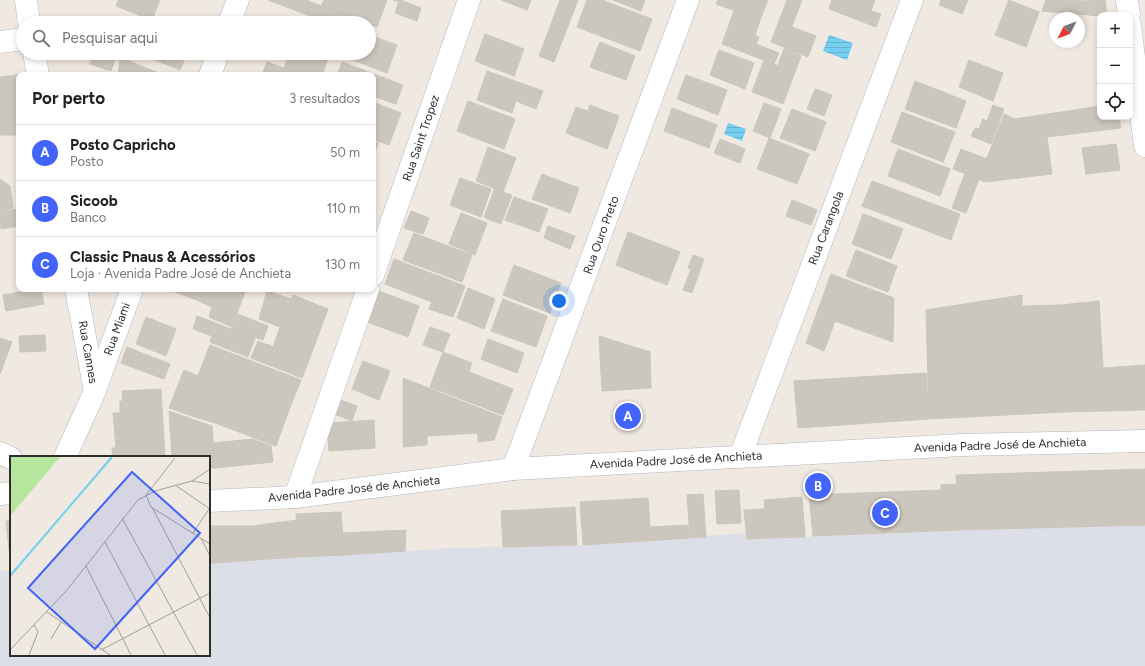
<!DOCTYPE html>
<html lang="pt">
<meta charset="utf-8">
<style>
body{margin:0;font-family:Figtree,sans-serif;background:#f6f6f6;color:#222}
.controls{position:absolute;right:12px;top:12px;display:grid;overflow:hidden;border-radius:8px;box-shadow:0 2px 6px #0003}
.controls button{width:36px;height:36px;display:grid;place-items:center;padding:0;border:0;border-bottom:1px solid #e0e0e0;background:#fff;color:#222;font:20px sans-serif}
.compass{position:absolute;left:1049px;top:12px;width:36px;height:36px;border-radius:50%;background:#fff;box-shadow:0 2px 6px #0003;rotate:228deg}
.you{position:absolute;left:559px;top:301px;width:14px;height:14px;margin:-10px;border:3px solid #fff;border-radius:50%;background:#1a73e8;box-shadow:0 0 0 6px #1a73e833}
.badge{display:grid;place-items:center;width:26px;height:26px;border-radius:50%;background:#4264fb;color:#fff;font-size:13px;font-weight:700}
.pin{position:absolute;translate:-50% -50%;border:2px solid #fff;box-shadow:0 1px 4px #0006}
.list{margin:0;padding:0;list-style:none}
h2{display:flex;justify-content:space-between;align-items:center;height:52px;margin:0;padding:0 16px;font-size:17px}
h2 small{font-size:13px;font-weight:400;color:#767676}
.list li{display:grid;grid-template-columns:26px 1fr auto;gap:12px;align-items:center;box-sizing:border-box;height:56px;padding:0 16px;border-top:1px solid #e0e0e0}
.list b{display:block;font-size:15px;white-space:nowrap}
.list p{margin:0;font-size:13px;white-space:nowrap;color:#767676}
.list em{font-size:13px;font-style:normal;color:#767676}
.icon{flex:none;width:22px;height:22px;fill:none;stroke:currentColor;stroke-width:2;stroke-linecap:round;stroke-linejoin:round}
.map{position:relative;flex:none;width:1145px;height:666px;overflow:hidden}
.search{position:absolute;background:#fff;box-shadow:0 2px 6px #0003;left:16px;top:16px;width:360px;height:44px;display:flex;align-items:center;gap:10px;box-sizing:border-box;padding:0 14px;border-radius:22px;color:#767676;font-size:15px}
.panel{position:absolute;background:#fff;box-shadow:0 2px 6px #0003;left:16px;top:72px;width:360px;height:220px;border-radius:8px}
.map>svg:first-child{display:block}
.airport{fill:#dcdee8}
.water{fill:url(#water-rules)}
.building{fill:#cbc7bf;stroke:#cbc5ba}
.lines{fill:none;stroke-linecap:round;stroke-linejoin:round}
.minor-casing{stroke:#b4b7c1;stroke-width:23}
.secondary-casing{stroke:#b4b7c1;stroke-width:23}
.minor{stroke:#fff;stroke-width:22}
.secondary{stroke:#fff;stroke-width:22}
.labels{text-anchor:middle;dominant-baseline:central;stroke-width:3;stroke-linejoin:round;paint-order:stroke}
.street-label{font-size:12px;fill:#2e2e2e;stroke:#fff}
.inset-river{fill:none;stroke:#75cff0;stroke-width:2}
.inset-road{fill:none;stroke:#a29e99;stroke-width:1}
.view{fill:#4264fb;fill-opacity:0.15;stroke:#4264fb;stroke-width:2}
.inset-edge{fill:none;stroke:#2e2e2e;stroke-width:2}
</style>
<div class="map">
<svg width="1145" height="666" viewBox="0 0 1145 666">
<defs>
<pattern id="water-rules" width="6" height="5" patternUnits="userSpaceOnUse"><rect width="6" height="5" fill="#75cff0"/><path d="M0 2.5h6" fill="none" stroke="#66b2ce"/></pattern>
</defs>
<rect width="100%" height="100%" fill="#efe9e1"/>
<path class="airport" d="M1145,525V666H0V571H11V655H209V563L453,548L583,545L746,533L747,539L975,530Z"/>
<path class="water" d="M829,35L853,43L847,60L823,51Z
M728,123L746,129L742,141L724,134Z"/>
<path class="building" d="M118,0H160L152,20L116,6Z
M268,0H306L348,16L345,23H329Z
M324,0H354L348,16L321,6Z
M354,0H387L377,27L348,16Z
M393,0H403V1L421,8L417,21L395,13L399,2Z
M501,0H531L527,10Z
M560,0H578L554,62L539,56Z
M587,0H602L652,19L640,51L577,27Z
M613,0H645L641,11Z
M718,0H768L760,20L716,4Z
M787,0H802L784,47L771,42Z
M832,0H875L871,11L881,14L876,27L829,9Z
M941,0H968L962,14L939,5Z
M1009,0L1039,12L1026,47L995,35Z
M1046,0L1091,1L1090,0H1105L1107,15H1100V16L1042,11Z
M734,11L760,20L755,36L759,37L756,44L779,53L774,64L722,44Z
M289,16L309,23H286Z
M792,27L816,36L808,57L784,48Z
M485,34L524,49L514,76L475,61Z
M369,35L397,45L387,73L335,53H369Z
M600,42L635,56L626,80L590,67Z
M784,49L801,56L783,104L766,97Z
M719,50L754,63L745,89L710,75Z
M94,53H117L111,71L90,64Z
M138,53H187L180,70Z
M290,53H330L322,75H301L284,68Z
M120,57L146,68L144,75H118Z
M764,60L778,66L766,97L752,92Z
M969,60L1003,73L993,101L959,87Z
M267,62L284,68L301,75H262Z
M342,62L403,85L396,104L373,96V75H337Z
M146,68L164,75H144Z
M487,71L543,91L536,109L516,101L512,113L477,100Z
M25,74L19,75V135H0V77Z
M686,75L727,90L718,115L677,99Z
M915,81L966,101L956,128L905,109Z
M815,89L832,95L824,116L807,109Z
M468,101L515,119L504,149L457,131Z
M373,102L401,113L389,145L373,139Z
M764,103L781,109L770,138L753,131Z
M590,105L619,116L607,149L566,133L576,107L588,111Z
M993,105L1004,109L991,144L971,136L975,128L979,129L983,119L987,121Z
M1100,106V117H1119L1121,128L1047,137L1052,174L985,182L979,179L1004,114L1015,119Z
M672,108L717,125L709,148L664,131Z
M792,109L826,122L815,151L780,138Z
M902,112L955,132L943,162L891,142Z
M769,138L809,154L797,184L757,169Z
M720,139L745,149L740,163L714,153Z
M373,141L378,143L373,158Z
M1116,144L1120,170L1086,174L1082,148Z
M488,147L516,158L503,192L476,181Z
M898,149L950,169L940,196L888,176Z
M961,149L987,159L979,179L953,169Z
M965,173L979,179L966,213L952,208Z
M542,174L579,188L570,213L532,199Z
M460,178L491,189L481,217L450,205Z
M0,179L10,186L13,208L0,210Z
M872,181L960,214L951,240L862,206Z
M495,188L503,192L492,221L484,217Z
M503,192L512,195L501,224L492,221Z
M514,197L548,209L539,232L505,220Z
M792,200L817,210L811,225L786,216Z
M19,209V226L1,229L0,211Z
M411,211L429,218L423,234L404,228Z
M461,213L487,223L475,255L449,244Z
M863,214L903,229L891,259L852,244Z
M548,226L575,236L570,249L544,238Z
M628,232L680,252L667,285L616,265Z
M414,233L472,255L462,282L403,260Z
M856,250L897,266L888,292L846,276Z
M693,255L704,259L692,293L683,290L691,269L688,268Z
M394,259L465,286L453,317L429,309L432,302L385,284Z
M514,265L561,283L550,313L503,295Z
M831,274L894,298L893,342L835,321L824,351L806,343Z
M468,288L495,299L484,329L457,318Z
M37,289H41L44,304L6,311L3,295Z
M167,289H198L194,299Z
M198,289H246L232,327L209,317L212,307L194,299Z
M376,290L419,306L408,337L364,321Z
M267,291L291,299L293,295L328,309L316,341L259,319Z
M1022,295V306L1061,305L1064,412L929,419L926,310Z
M503,299L547,316L536,347L491,331Z
M1099,301L1103,368L1145,365V410L1064,412L1061,305Z
M238,314L268,326L263,340L232,329Z
M197,316L255,338L248,357L210,342L212,336L193,329Z
M146,317L176,329L166,356L136,344Z
M280,327L316,341L309,360L273,347Z
M430,327L450,334L443,352L423,345Z
M45,335L46,351L20,352L19,336Z
M599,336L650,352L651,388L602,391Z
M0,338L12,342L0,374Z
M488,339L524,353L517,373L481,359Z
M258,341L309,360L302,378L251,358Z
M210,345L223,350L211,380L198,376Z
M127,347L170,364L164,379L121,363Z
M223,350L301,380L289,410L265,401L257,421L238,413L244,394L211,380Z
M443,352L472,363L469,372L513,389L503,415L430,387Z
M363,361L390,371L379,400L352,389Z
M184,370L198,376L193,389L204,393L195,417L169,408Z
M926,373L929,419L798,428L794,381Z
M198,376L228,387L215,423L195,417L204,393L193,389Z
M403,378L502,417L494,440L478,442V433L427,436V445L403,447Z
M228,387L244,394L238,413L257,421L265,401L289,410L276,446L215,423Z
M161,389L165,457H113L112,448H116L113,413H120V401H123L122,391Z
M334,398L357,406L352,421L329,412Z
M169,411L212,426L215,468H209V457H172Z
M374,420L375,448L329,451L327,423Z
M253,439L271,446L273,462L215,468L213,443Z
M1145,469V525L959,530L956,475Z
M957,484L959,530L813,536L809,495L941,490V485Z
M739,490L741,523L717,524L715,491Z
M703,494L706,537L690,538L687,495Z
M802,497L805,537L767,538L764,500Z
M648,498L650,527L688,525L689,538L583,545L580,502Z
M575,507L577,545L541,546L539,509Z
M539,509L541,546L503,547L501,511Z
M765,509L767,538L747,539L744,510Z
M341,512L344,555L298,557L296,514Z
M297,520L298,557L255,560L252,526Z
M6,521H11V568Z
M209,526H211L214,563H209Z
M211,526H252L255,560L214,563Z
M406,530L405,551L344,555L342,533Z"/>
<g class="lines">
<defs>
<path id="minor" d="M26,0L29,23
M1127,0L1129,15
M229,23L238,0
M1130,25L1145,146
M0,42L23,39
M34,53L38,75
M210,75L218,53
M373,275L469,0
M95,390L132,289
M65,457L95,391L76,289
M740,457L912,0
M513,469L688,0
M0,494L11,493
M295,497L368,289"/>
<path id="secondary" d="M0,453L11,458
M209,501L295,497L513,469L962,445L1145,441"/>
</defs>
<use href="#minor" class="minor-casing"/>
<use href="#secondary" class="secondary-casing"/>
<use href="#minor" class="minor"/>
<use href="#secondary" class="secondary"/>
</g>
<g class="labels">
<g class="street-label">
<text transform="translate(421 138) rotate(-71)">Rua Saint Tropez</text>
<text transform="translate(826 228) rotate(-69)">Rua Carangola</text>
<text transform="translate(601 235) rotate(-70)">Rua Ouro Preto</text>
<text transform="translate(117 329) rotate(-70)">Rua Miami</text>
<text transform="translate(88 352) rotate(80)">Rua Cannes</text>
<text transform="translate(1000 445) rotate(-2)">Avenida Padre José de Anchieta</text>
<text transform="translate(676 460) rotate(-3)">Avenida Padre José de Anchieta</text>
<text transform="translate(354 489) rotate(-6)">Avenida Padre José de Anchieta</text>
</g>
</g>
<g transform="translate(10 456)">
<rect width="200" height="200" fill="#efe9e1"/>
<path d="M0,1H50L0,60Z" fill="#b6e59e"/>
<path class="inset-river" d="M0,120L102,1"/>
<path class="inset-road" d="M165,2L136,39L141,51L200,88M182,25L200,28M165,29L200,53M142,51L200,162M112,62L187,199M183,77L199,53M191,82L200,100M95,86L155,199M76,110L121,199M37,156L100,199M41,183L51,166M0,194L57,134L128,44L145,35L182,25L200,13M91,194L200,137M19,199L28,176L24,169"/>
<path class="view" d="M122,16L190,77L85,193L18,132Z"/>
<rect width="200" height="200" class="inset-edge"/>
</g>
</svg>
<div class="controls">
<button>+</button>
<button>−</button>
<button><svg class="icon" aria-label="locate" viewBox="0 0 24 24"><circle cx="12" cy="12" r="6"/><path d="M12 2v4M12 18v4M2 12h4M18 12h4"/></svg></button>
</div>
<svg class="compass" viewBox="-18 -18 36 36"><path d="M0-13l5 13h-10z" fill="#e53935"/><path d="M0 13l5-13h-10z" fill="#767676"/></svg>
<div class="you"></div>
<div class="pin badge" style="left:628px;top:416px">A</div>
<div class="pin badge" style="left:818px;top:486px">B</div>
<div class="pin badge" style="left:885px;top:513px">C</div>
<div class="search"><svg class="icon" aria-label="search" viewBox="0 0 24 24"><circle cx="10" cy="10" r="6"/><path d="M15 15l6 6"/></svg>Pesquisar aqui</div>
<section class="panel">
<h2>Por perto<small>3 resultados</small></h2>
<ul class="list">
<li><span class="badge">A</span><div><b>Posto Capricho</b><p>Posto</p></div><em>50 m</em></li>
<li><span class="badge">B</span><div><b>Sicoob</b><p>Banco</p></div><em>110 m</em></li>
<li><span class="badge">C</span><div><b>Classic Pnaus &amp; Acessórios</b><p>Loja · Avenida Padre José de Anchieta</p></div><em>130 m</em></li>
</ul>
</section>
</div>
